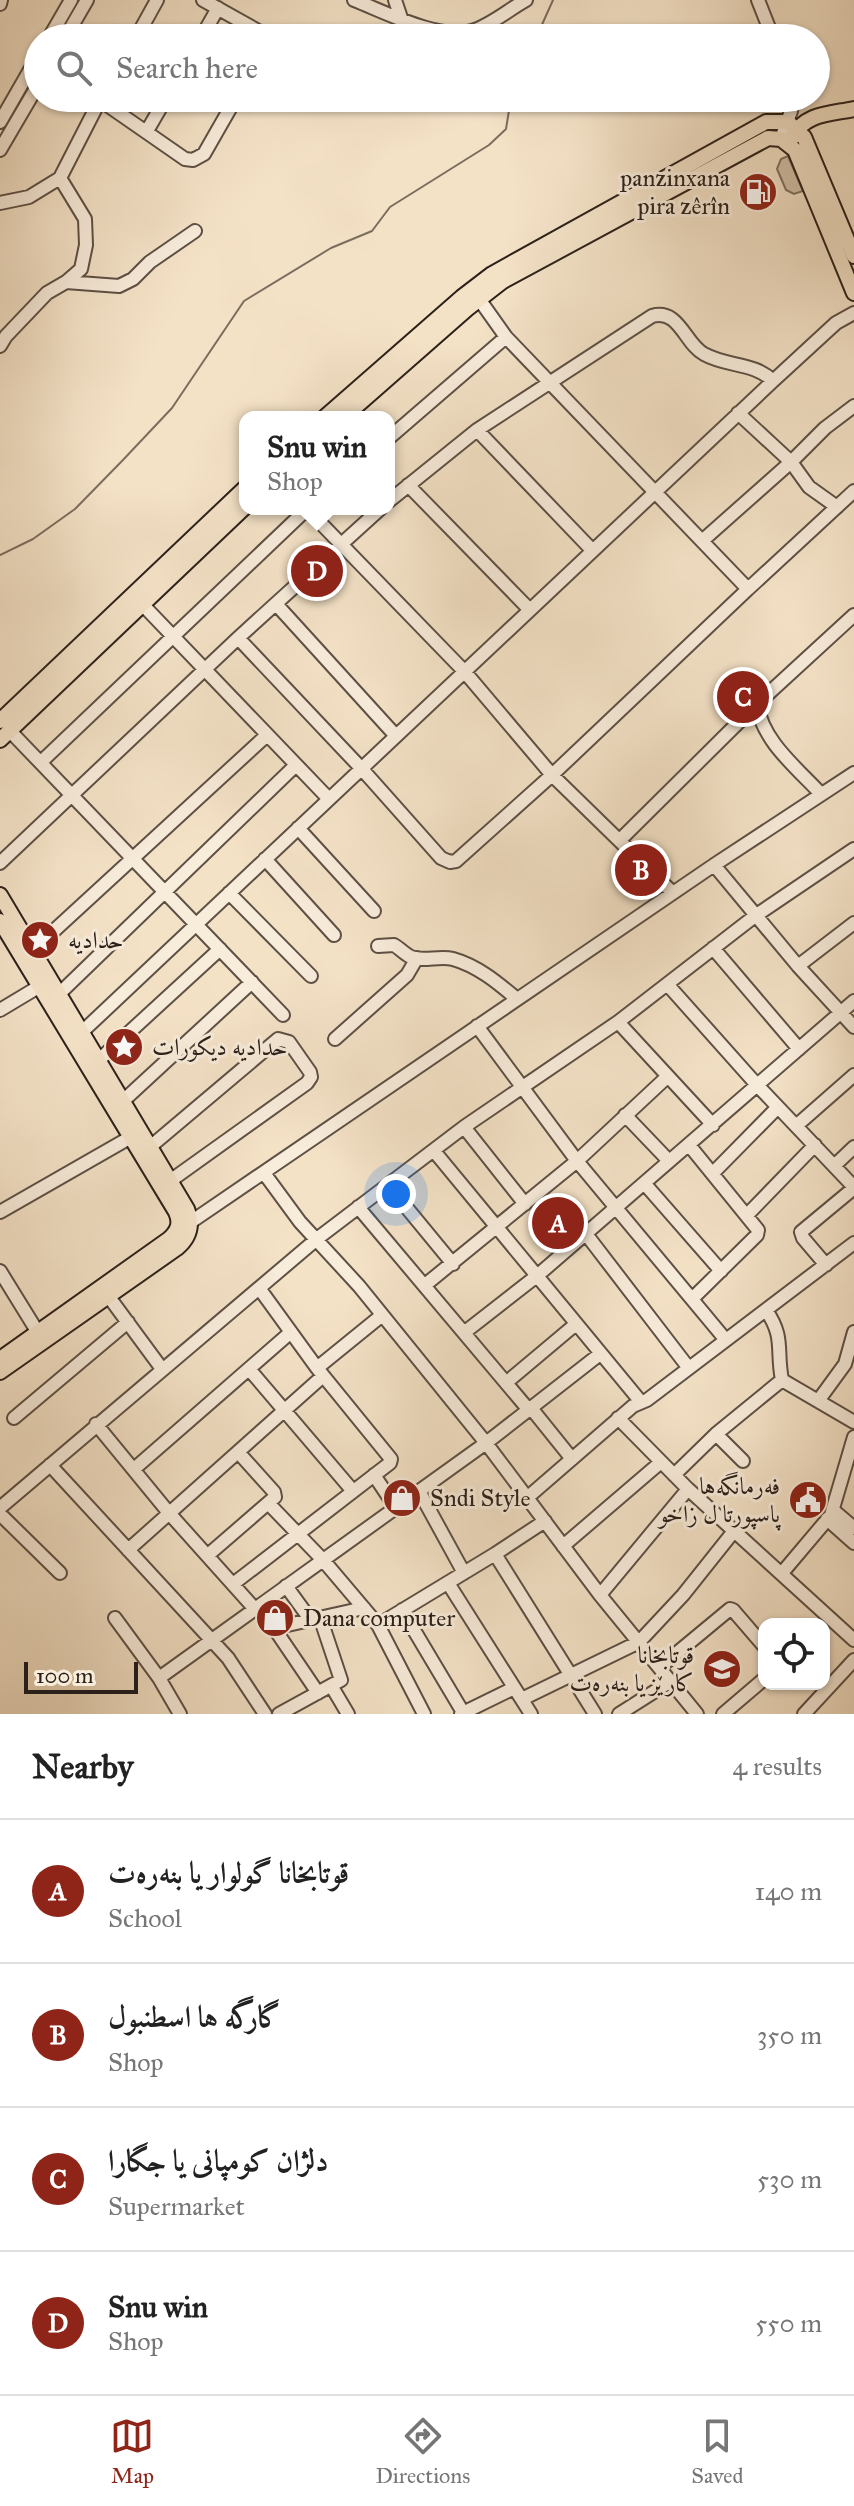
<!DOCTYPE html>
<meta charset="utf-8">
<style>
body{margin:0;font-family:"IM FELL Great Primer",Amiri,serif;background:#f6f6f6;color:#222}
.controls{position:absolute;right:24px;bottom:24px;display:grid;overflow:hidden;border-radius:16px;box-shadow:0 2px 6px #0004}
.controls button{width:72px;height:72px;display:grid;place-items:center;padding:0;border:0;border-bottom:2px solid #e0e0e0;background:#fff;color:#222;font:40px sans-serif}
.scale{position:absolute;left:24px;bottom:20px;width:114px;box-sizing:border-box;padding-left:8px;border:4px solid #2b201a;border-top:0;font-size:22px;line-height:28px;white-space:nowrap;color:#2b201a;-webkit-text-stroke:6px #f8ecdb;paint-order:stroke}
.you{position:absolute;left:396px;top:1194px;width:28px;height:28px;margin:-20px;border:6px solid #fff;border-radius:50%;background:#1a73e8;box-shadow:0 0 0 12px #1a73e833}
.badge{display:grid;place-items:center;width:52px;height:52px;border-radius:50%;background:#8f2418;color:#fff;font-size:26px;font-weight:700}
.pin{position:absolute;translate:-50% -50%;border:4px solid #fff;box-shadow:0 2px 8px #0006}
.popup{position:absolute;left:239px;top:411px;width:156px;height:104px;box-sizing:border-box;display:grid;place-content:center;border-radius:16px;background:#fff;filter:drop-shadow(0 2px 6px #0005);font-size:26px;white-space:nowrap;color:#767676}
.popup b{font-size:30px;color:#222}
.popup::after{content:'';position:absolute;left:50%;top:100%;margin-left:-16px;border:16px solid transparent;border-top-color:#fff}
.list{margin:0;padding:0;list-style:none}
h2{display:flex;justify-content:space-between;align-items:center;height:104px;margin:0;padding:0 32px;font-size:34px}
h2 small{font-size:26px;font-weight:400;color:#767676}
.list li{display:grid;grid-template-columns:52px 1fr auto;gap:24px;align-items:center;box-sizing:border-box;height:144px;padding:0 32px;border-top:2px solid #e0e0e0}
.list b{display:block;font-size:30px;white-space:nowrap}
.list p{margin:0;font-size:26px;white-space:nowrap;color:#767676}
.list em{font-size:26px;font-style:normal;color:#767676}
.icon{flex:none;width:44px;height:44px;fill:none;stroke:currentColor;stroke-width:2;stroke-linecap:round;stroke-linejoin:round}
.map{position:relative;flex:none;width:854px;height:1714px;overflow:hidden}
.search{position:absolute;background:#fff;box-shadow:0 2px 6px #0004;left:24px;right:24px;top:24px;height:88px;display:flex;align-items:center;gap:20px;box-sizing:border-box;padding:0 28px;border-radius:44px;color:#767676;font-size:30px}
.sheet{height:680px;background:#fff}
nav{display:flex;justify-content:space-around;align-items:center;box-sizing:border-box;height:112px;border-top:2px solid #e0e0e0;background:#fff;font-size:22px;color:#767676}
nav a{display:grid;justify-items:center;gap:4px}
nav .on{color:#8f2418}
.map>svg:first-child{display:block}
.green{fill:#d2c1aa;stroke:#7e7062;stroke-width:2}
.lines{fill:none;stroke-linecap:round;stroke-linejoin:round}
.stream{stroke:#7b6d5e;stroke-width:2}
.minor-casing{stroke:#5d5045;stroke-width:16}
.major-casing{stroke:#2b201a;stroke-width:18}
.minor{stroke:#f8ecdb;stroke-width:12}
.major{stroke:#f4e2c7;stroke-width:14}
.labels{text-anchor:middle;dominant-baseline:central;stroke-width:6;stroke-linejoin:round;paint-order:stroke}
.poi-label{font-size:24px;fill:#2b201a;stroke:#f8ecdb;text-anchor:start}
</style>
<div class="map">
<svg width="854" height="1714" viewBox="0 0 854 1714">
<rect width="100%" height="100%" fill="#f4e2c7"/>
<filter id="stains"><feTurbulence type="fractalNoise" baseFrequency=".0025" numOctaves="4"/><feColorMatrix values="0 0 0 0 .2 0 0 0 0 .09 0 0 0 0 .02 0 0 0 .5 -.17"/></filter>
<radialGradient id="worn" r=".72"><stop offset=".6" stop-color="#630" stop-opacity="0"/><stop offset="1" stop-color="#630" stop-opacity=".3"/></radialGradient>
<path class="green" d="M788,156L803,191L794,194L786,190L777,169L781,159Z"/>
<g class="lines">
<path class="stream" d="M536,38L553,0
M0,555L33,539L75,509L122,461L172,408L244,301L331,248L372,231L390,207L489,145L506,129L511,98"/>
<defs>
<path id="minor" d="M203,0L260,32L263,38
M354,0C385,12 440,41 472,31C491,25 508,10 526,0
M395,0L401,18
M758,0L773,38
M0,4L1,0
M49,38L71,0
M65,38L87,0
M136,38L157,0
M201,38L218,8
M100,100L185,159L193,160L204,154L236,98
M0,122L38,56
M147,131L166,98
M781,139L791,111L793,98
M0,150L38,85
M0,203L29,197L60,178L101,98
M66,282L119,286L133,279L150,262L195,231
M479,299L506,337L748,589L854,491
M0,346L6,336L47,293L66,282L81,269L86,245L85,219L60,178
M738,413L791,462L809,487L837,507
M477,430L592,550
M389,438L506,337
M408,485L529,609
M389,501L477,430L652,316C679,308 685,344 704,354C727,367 754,362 773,381
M307,509L464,671L552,775L673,893
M702,541L791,462L825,428L854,406
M142,604L329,799
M276,604L396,736
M238,638L361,768L441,858L450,862L456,861L552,775L748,589
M757,704C762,741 797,768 821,794
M9,730L283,1015
M41,762L307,509
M298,828L374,911
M620,840L757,704L854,615
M265,859L334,935
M0,863L238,638L380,509
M714,865L798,966L854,1027
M229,893L311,976
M378,946L394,945C399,948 404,953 409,956C421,963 439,955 453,959C478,966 498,983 517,999
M713,948L799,1049
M33,950L267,735
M798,966L854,923
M667,984L757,1085L854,1187
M59,994L296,765
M0,1010L40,986
M618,1022L713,1125
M477,1026L577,1161L725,1339
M82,1032L773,381L836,323L854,313
M335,1039L407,975L417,958
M99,1060L220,949
M123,1101L252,982
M625,1115L669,1161
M796,1126L854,1075
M464,1127L525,1204
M689,1145L758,1230L757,1235L692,1299
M150,1147L278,1039L289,1042L310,1072L311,1077L307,1083L170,1181
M434,1151L641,1402
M834,1166L854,1147
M264,1173L300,1222L359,1286L486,1443L600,1595L697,1714
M713,1173L778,1107
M644,1183L721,1271
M388,1185L453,1264
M358,1207L528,1409
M0,1212L131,1137
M748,1214L815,1145
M185,1226L714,865L854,773
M586,1234L688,1367
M826,1265L803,1238L801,1232L854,1188
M0,1271L37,1331
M425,1285L577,1161L667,1077
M109,1297L162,1369
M766,1310C785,1338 776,1349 782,1380L854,1422
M465,1332L538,1275L854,1001
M317,1368L381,1316
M249,1369L352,1490
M507,1382L576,1324
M818,1401L845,1364L854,1332
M531,1408L572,1459
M14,1418L128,1322
M618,1418L688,1489L854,1640
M96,1424L169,1513L254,1608
M716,1434L743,1461
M50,1465L228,1658L265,1714
M134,1469L291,1332
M374,1475L396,1508
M674,1475L716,1434L782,1380
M419,1491L464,1573
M528,1497L633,1406L647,1400L854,1243
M268,1503L323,1560L378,1625L424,1714
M1,1507L318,1238L464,1127L618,1022L755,916L854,849
M833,1510L854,1528
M3,1517L60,1573
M827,1519L854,1543
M563,1546L661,1462
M128,1550L323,1376
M495,1554L595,1714
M208,1555L275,1497L274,1492L238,1452
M782,1573L831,1515L854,1437
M448,1583L531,1714
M233,1584L390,1463L391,1459L317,1368L259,1288
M286,1586L310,1619
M600,1595L688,1489
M256,1607L274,1628L318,1693
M402,1610L464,1714
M115,1618L159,1678L180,1714
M378,1625L495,1554L545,1521
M274,1628L364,1608
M660,1667L730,1609L733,1610L764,1646
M159,1678L486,1443L600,1354
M332,1687L348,1714
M522,1699L639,1642L683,1595L734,1531
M279,1714L341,1680L320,1617
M461,1714L514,1688
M619,1714L671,1681
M723,1714L764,1679
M804,1714L854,1660"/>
<path id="major" d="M793,137C804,113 831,114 854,109
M325,417L462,297L492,274L766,122H788L804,137L854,256
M344,417L467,309L503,281L768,138L781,139L795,150L854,293
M0,721L245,488
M0,740L245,507
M0,895L187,1209C193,1225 189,1238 177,1248L0,1372
M0,921L176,1212C181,1223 178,1231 169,1239L0,1359"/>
</defs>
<use href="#minor" class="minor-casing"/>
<use href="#major" class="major-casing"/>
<use href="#minor" class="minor"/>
<use href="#major" class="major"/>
</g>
<defs>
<symbol id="fuel-disc" viewBox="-11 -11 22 22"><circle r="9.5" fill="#8f2418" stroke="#f8ecdb"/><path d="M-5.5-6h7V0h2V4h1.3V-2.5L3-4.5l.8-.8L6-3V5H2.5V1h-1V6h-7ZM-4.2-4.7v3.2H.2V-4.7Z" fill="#fff"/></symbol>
<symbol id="sight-disc" viewBox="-11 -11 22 22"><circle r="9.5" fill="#8f2418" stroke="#f8ecdb"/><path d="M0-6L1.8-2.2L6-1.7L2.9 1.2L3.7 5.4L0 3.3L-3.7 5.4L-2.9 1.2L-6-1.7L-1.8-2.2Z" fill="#fff"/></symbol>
<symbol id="shop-disc" viewBox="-11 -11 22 22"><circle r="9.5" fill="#8f2418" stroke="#f8ecdb"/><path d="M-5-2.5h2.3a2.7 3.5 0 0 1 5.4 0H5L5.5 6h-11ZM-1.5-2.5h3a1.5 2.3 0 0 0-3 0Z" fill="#fff"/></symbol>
<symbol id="civic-disc" viewBox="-11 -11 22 22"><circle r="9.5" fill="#8f2418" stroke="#f8ecdb"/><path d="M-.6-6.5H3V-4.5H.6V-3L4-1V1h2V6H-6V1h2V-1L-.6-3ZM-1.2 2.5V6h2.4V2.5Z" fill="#fff"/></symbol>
<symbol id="school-disc" viewBox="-11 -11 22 22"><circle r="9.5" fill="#8f2418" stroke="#f8ecdb"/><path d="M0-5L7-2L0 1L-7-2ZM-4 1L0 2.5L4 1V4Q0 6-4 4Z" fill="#fff"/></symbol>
</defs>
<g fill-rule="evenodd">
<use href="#fuel-disc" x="736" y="170" width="44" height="44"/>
<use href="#sight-disc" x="18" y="918" width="44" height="44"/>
<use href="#sight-disc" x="102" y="1025" width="44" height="44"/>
<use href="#shop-disc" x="380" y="1476" width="44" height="44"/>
<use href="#civic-disc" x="786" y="1478" width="44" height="44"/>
<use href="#shop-disc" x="253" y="1596" width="44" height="44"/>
<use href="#school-disc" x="700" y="1647" width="44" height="44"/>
</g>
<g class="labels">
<g class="poi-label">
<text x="730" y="178" text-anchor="end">panzinxana<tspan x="730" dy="28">pira zêrîn</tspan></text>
<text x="68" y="940">حداديه</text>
<text x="152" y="1047">حداديه ديكورات</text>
<text x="780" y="1486" text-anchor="end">فەرمانگەها<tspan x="780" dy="28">پاسپورتا ل زاخو</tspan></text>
<text x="430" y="1498">Sndi Style</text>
<text x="303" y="1618">Dana computer</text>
<text x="694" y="1655" text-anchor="end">قوتابخانا<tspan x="694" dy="28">کارێز یا بنەرەت</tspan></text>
</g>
</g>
<rect width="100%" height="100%" filter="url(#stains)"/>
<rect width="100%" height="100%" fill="url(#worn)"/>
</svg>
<div class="controls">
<button><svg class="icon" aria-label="locate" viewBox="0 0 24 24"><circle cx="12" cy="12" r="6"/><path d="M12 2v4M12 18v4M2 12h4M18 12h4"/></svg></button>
</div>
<div class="scale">100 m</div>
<div class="you"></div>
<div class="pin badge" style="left:558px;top:1223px">A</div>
<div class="pin badge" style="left:641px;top:870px">B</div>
<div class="pin badge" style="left:743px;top:697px">C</div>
<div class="pin badge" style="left:317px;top:571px">D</div>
<div class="popup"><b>Snu win</b>Shop</div>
<div class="search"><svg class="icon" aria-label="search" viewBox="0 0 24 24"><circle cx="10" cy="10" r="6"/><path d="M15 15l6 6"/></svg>Search here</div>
</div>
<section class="sheet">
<h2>Nearby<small>4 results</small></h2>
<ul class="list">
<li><span class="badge">A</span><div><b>قوتابخانا گولوار یا بنەرەت</b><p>School</p></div><em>140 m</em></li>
<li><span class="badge">B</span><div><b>گارگه ها اسطنبول</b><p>Shop</p></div><em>350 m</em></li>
<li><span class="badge">C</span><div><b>دلژان کومپانی یا جگارا</b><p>Supermarket</p></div><em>530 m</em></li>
<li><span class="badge">D</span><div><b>Snu win</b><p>Shop</p></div><em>550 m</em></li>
</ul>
</section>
<nav>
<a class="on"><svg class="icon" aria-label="map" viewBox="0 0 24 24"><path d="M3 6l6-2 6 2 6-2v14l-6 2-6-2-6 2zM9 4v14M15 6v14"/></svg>Map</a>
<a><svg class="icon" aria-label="directions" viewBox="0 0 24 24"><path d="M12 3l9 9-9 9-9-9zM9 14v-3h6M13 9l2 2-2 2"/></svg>Directions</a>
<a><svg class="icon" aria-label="saved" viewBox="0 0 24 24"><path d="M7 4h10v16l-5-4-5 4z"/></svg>Saved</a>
</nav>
